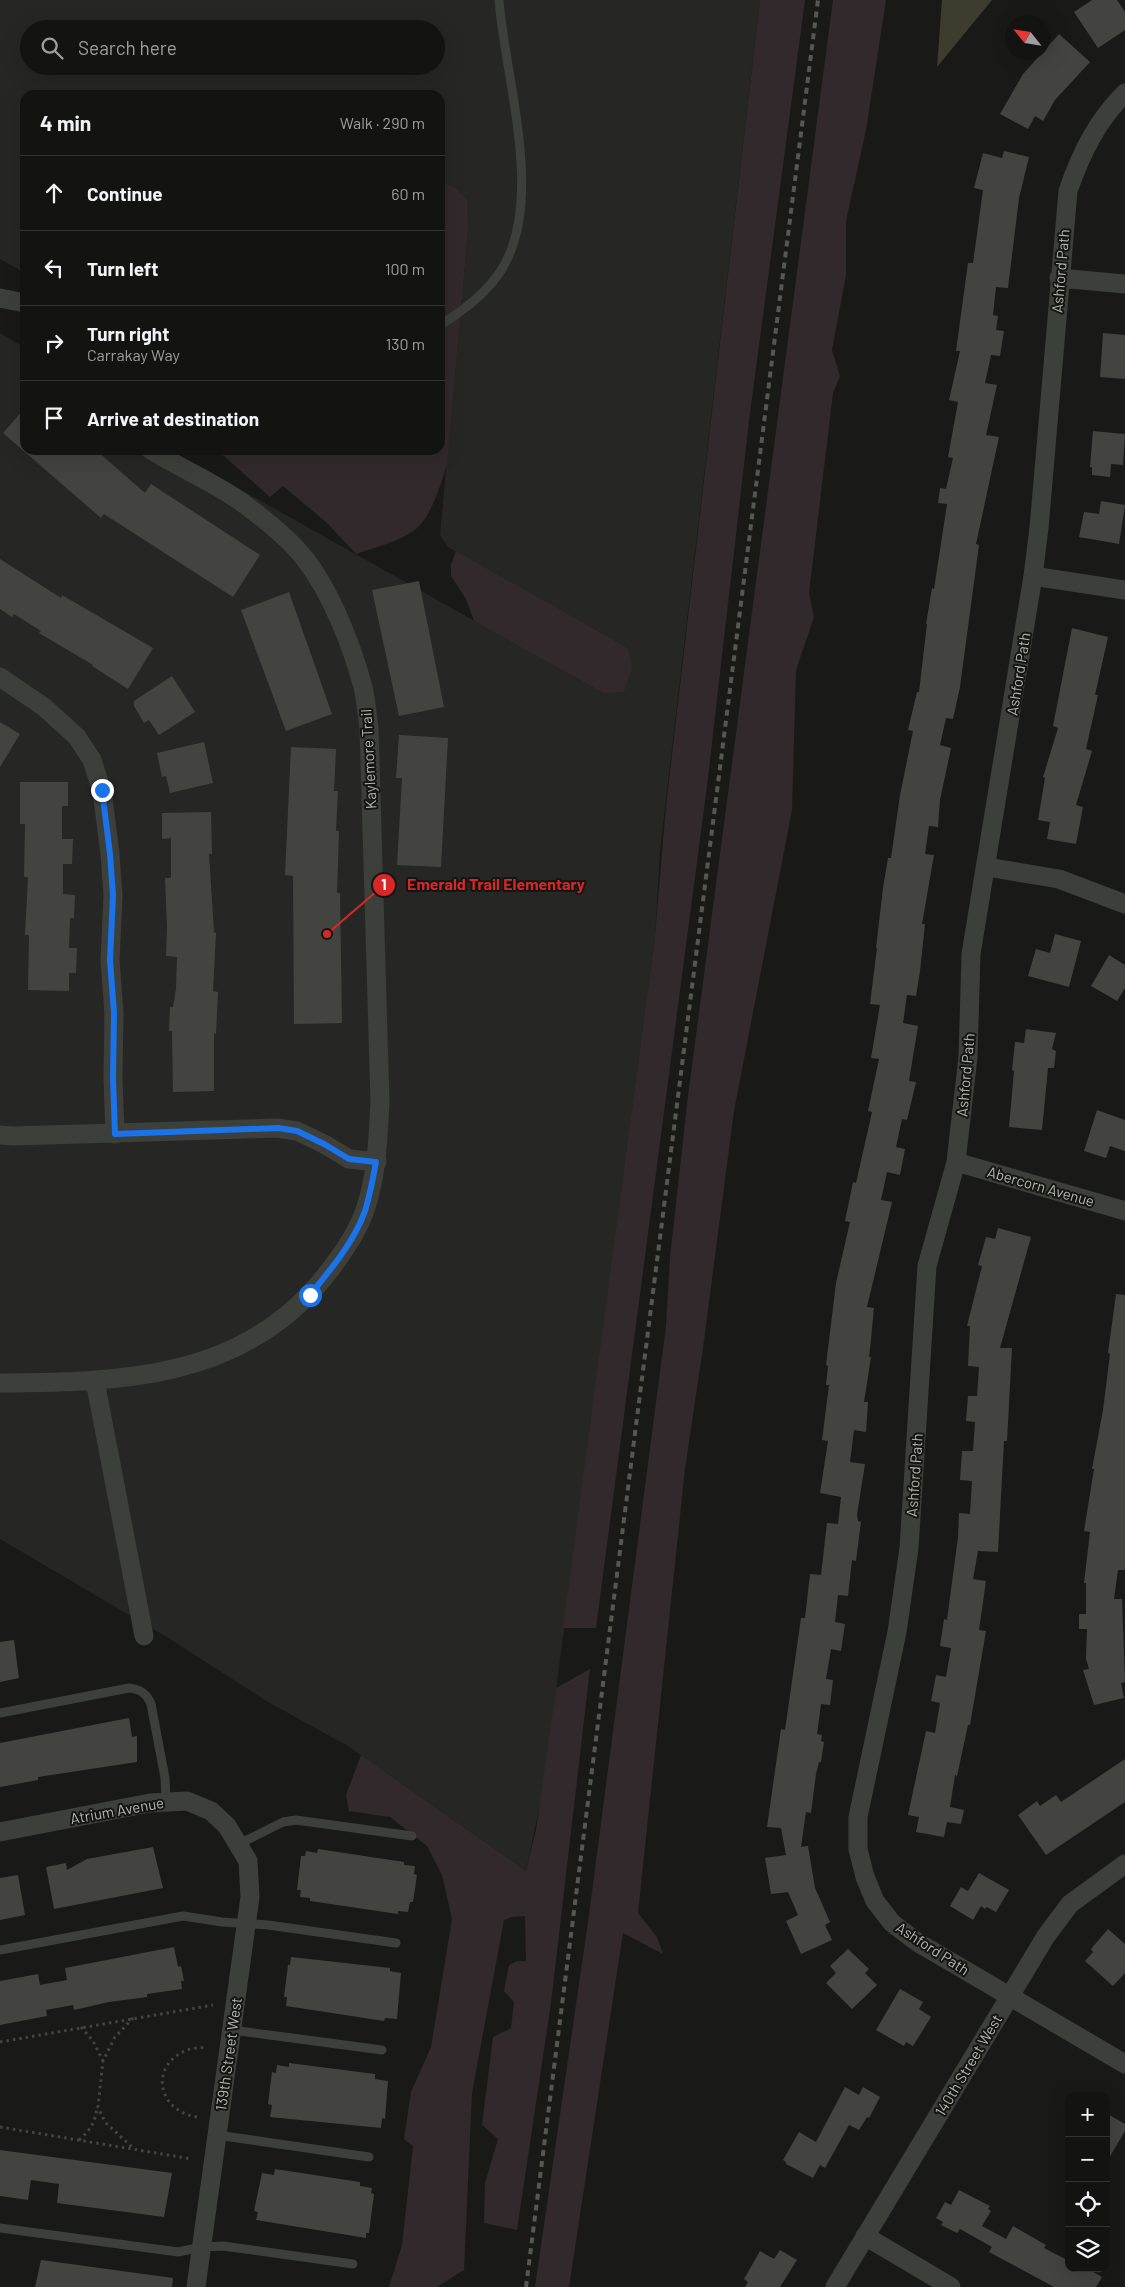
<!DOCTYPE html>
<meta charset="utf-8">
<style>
body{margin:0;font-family:Barlow,sans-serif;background:#202120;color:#f1f3f6}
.controls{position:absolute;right:15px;bottom:15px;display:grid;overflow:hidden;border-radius:10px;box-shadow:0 5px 20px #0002}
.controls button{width:45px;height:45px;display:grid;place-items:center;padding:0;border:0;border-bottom:1px solid #323332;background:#131412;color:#f1f3f6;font:25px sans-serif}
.compass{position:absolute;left:1005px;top:15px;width:45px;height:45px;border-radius:50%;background:#131412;box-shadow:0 5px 20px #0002;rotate:300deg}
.stop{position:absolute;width:15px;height:15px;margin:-11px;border:4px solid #1a73e8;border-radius:50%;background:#fff}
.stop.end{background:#1a73e8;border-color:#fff;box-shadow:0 1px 5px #0008}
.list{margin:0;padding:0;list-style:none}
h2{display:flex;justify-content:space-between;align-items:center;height:65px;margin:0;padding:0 20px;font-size:21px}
h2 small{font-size:16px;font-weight:400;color:#9d9e9f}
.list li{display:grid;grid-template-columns:32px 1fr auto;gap:15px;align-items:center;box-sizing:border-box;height:75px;padding:0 20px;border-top:1px solid #323332}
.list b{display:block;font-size:19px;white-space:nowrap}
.list p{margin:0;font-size:16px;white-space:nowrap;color:#9d9e9f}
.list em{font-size:16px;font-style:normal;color:#9d9e9f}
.icon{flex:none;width:28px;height:28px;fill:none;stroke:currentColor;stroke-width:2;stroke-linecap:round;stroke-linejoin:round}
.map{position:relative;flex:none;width:1125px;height:2287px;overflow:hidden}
.search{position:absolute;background:#131412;box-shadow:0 5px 20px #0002;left:20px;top:20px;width:425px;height:55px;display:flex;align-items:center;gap:12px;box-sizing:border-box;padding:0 18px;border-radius:28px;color:#9d9e9f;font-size:19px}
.panel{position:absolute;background:#131412;box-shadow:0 5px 20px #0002;left:20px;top:90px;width:425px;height:365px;border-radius:15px}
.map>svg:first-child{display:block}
.built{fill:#262724;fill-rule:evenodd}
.green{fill:#31292c}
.water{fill:#3d3c2f}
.building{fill:#434440}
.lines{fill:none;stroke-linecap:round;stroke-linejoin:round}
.path{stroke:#444540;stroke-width:3;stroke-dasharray:2.5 4;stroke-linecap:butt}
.lane{stroke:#3d3f3a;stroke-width:9}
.street{stroke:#3d3f3a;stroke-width:19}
.rail{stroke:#565751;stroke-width:4;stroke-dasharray:6 5;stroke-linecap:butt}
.route{stroke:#1a73e8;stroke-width:6}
.labels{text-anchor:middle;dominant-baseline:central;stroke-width:4;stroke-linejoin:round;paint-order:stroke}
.street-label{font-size:15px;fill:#b6b8ac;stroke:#141513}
.leader{fill:none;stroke:#d62828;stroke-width:2}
.callout-dot{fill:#d62828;stroke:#141513;stroke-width:2}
.mark-label{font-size:15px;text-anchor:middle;font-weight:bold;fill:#fff}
.callout-label{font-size:16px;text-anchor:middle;font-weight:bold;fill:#d62828;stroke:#141513;stroke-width:4;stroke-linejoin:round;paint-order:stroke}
</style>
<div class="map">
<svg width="1125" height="2287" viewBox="0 0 1125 2287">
<rect width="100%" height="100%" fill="#191a18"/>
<path class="built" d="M0,0H760L660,850L655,936L543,1789L526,1871L348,1746L268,1702L170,1639L0,1539V333L25,348V450H170L605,694L624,692L628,648L448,547L440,535L468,231L454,187L440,181V95H25V273L0,259ZM29,29H436V66H29Z"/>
<path class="green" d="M760,0H805L750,413L707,786L596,1628H563L655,936L666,806Z
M833,0H886L866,130L846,221V275L832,350L840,376L833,393L809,593L814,617L796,670L792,810L734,1111L703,1348L685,1469L638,1913L657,1937L663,1954L623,1933L569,2287H535L589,1915L666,1326L670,1257L688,1096Z
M440,181L454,187L467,200L468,231L447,465C441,483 433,511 420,525C409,539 373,548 356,554L326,522L283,486L270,497L217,450H440Z
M456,551L628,648L632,668L624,692L605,694L474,621L466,599L451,576V565Z
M590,1669L551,2003L517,2230L484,2223L485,2183L498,2139L482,2125L493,2037L511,2028L514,2002L504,1991L509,1965L517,1961H526L525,1916L512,1917L504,1920L472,2093L464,2270L437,2287H389L402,2245L413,2146L404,2139L411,2092L431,2047L452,1919L442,1875L427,1846L390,1817L349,1811L346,1795L361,1755L526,1871L536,1830L556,1688Z"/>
<path class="water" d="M942,0H992L937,67Z"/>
<path class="building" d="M1092,0H1117L1125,12V30L1098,48L1074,12Z
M1059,34L1090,62L1055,100L1043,121L1035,116L1028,129L1000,114L1023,74Z
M1004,151L1029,157L1019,198L1008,288L996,287L993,315L998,316L996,330L1004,331L1000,356L991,355L985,383L997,385L986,435L999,437L976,544L979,545L960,687L953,719L946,718L940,745L951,748L940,800L938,827L929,826L925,854L934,855L922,924H925L920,971L916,996L907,995L903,1023L918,1026L909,1081L916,1082L907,1120L902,1119L896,1147L905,1149L900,1175L887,1172L881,1200L892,1202L867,1307L874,1308L870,1349L869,1357H871L864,1402H868L866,1432L854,1430L850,1462L865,1464L857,1515L858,1521L861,1522L856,1561L852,1560L848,1596L838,1595L835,1622L845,1624L841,1651L831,1649L826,1679L833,1680L830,1705L821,1704L817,1734L822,1735L821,1741L824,1742L821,1762H819L816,1774L811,1813L806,1812L801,1847L808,1846L815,1888L830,1922L825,1925L832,1940L801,1954L786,1921L798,1915L788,1892L771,1894L765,1858L786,1855L781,1828L767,1827L781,1729L785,1730L801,1618H805L810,1574L821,1575L827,1523L838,1524L841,1497L820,1493L828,1441L822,1440L829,1385H826L828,1366L826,1365L836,1283L850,1222L845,1221L853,1182L856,1183L872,1112L868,1111L879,1059L871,1058L880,1005L870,1004L877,948H876L883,888L888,858H891L900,795L913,731L908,730L917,692H919L927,624H926L932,588L934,589L947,504L938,503L940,488L946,489L953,458L948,457L958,402L949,400L960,351H956L968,263H973L983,190L974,188L983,153L1002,158Z
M1103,333L1125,335V379L1100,377Z
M25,408V450H96L145,493L151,484L260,555L233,597L104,514L101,518L3,433Z
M1093,431L1125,434L1123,465L1111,464L1110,477L1092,475V467H1090Z
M1101,501L1125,505L1119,544L1079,537L1084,512L1099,514Z
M0,559L61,598L62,595L153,648L128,689L92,666L93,665L39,633L41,631L14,614L12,617L0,609Z
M419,581L444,707L399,716L372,590Z
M289,592L332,714L286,731L241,610Z
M1072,628L1108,637L1095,695H1098L1086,749L1092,751L1076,805L1083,807L1076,844L1047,839L1050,822L1038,820L1045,778L1043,777L1058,728L1053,726Z
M172,676L195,712L159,735L149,720L144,723L134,706V701Z
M0,722L20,734L0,767Z
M399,735L448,738L441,867L397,865L402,778H396Z
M204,742L213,783L170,793L166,776L162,777L157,753Z
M291,747L336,749L334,791H338L336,831H339L337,893H340L342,1023L294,1024L293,876L285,875Z
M20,782H68V806H62V839H73L72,864H63V894L75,895L74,918H70L69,948H77L76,973H69V991L28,990L29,935H25L28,877H24L25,824H20Z
M211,812L212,854H209L214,932L216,933L213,991L218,992L216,1034L214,1033V1091L173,1092L172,1031H169L170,1007H173L176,989L177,957L166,956L167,927L165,878H171V838L162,839V813Z
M1055,934L1081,941L1069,987L1028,976L1036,949L1050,953Z
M1109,955L1125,965V988L1117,1001L1091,986Z
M1026,1029L1056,1033L1052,1049L1056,1051L1054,1068H1048L1042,1130L1009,1127L1014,1071L1012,1070L1015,1042L1024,1043Z
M1097,1110L1125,1120V1151L1110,1146L1106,1158L1084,1151Z
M998,1228L1031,1237L1000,1348H1012L1007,1441H1004L998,1552L978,1551L973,1579L986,1581L979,1630L986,1631L970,1725H968L957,1776L955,1775L950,1807L964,1810L961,1824L947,1822L944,1837L916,1832L919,1817L908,1815L926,1731L935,1733L940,1703L931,1701L936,1675L946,1677L951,1648L940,1646L944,1619L947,1620L958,1537L959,1513L970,1514L972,1481L960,1480L962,1451H973L975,1422L966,1421L968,1396H977L979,1367L968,1366L970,1326H967L982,1266L978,1265L986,1237L995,1239Z
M1116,1294L1125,1295V1570H1118L1114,1599H1122L1125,1682L1121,1683L1124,1698L1094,1705L1083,1670L1089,1669L1086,1659L1087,1629H1079V1614H1086V1583H1084L1090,1532L1084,1531L1094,1469H1092L1103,1410L1110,1354L1108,1353Z
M14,1640L19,1678L0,1682V1642Z
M129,1718L132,1737L137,1736V1762L38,1777V1780L0,1787V1743Z
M1125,1759V1802L1046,1855L1018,1815L1037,1801L1040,1806L1056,1795L1061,1802Z
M153,1847L163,1888L54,1909L46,1867L66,1863L67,1870L87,1859Z
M318,1849L404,1862V1865L415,1866L414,1874L417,1875L413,1902H410L408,1912L398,1911V1914L310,1901V1898L300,1897L301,1890H297L301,1856H305L306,1851L317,1853Z
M979,1873L1009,1890L996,1912L987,1907L985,1909L981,1906L973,1920L950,1906L961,1887L968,1891Z
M18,1875L25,1915L0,1920V1878Z
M1108,1929L1125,1944V1973L1113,1986L1085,1961L1093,1952L1091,1949Z
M174,1947L178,1967L181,1966L184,1981H181L182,1989L147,1994V1997L109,2002L74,2010L73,2005L46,2010L47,2016L0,2025V1981L38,1974L40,1985L67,1980L65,1968Z
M848,1949L869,1969L865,1973L877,1985L852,2009L826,1983L836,1973L830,1966Z
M291,1957L390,1968V1971L401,1973L397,2019L385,2018L384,2021L286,2006L287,1997H284L288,1965H290Z
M900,1989L923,2002L919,2009L931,2017L913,2046L906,2042L904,2046L876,2030Z
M289,2063L375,2074V2079L388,2081L385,2119L382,2118L381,2128L270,2117L272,2105L268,2104L272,2072L276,2073L277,2065L289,2067Z
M845,2087L859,2095L863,2087L880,2097L869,2118L867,2117L859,2130L849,2125L825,2168L820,2165L813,2178L786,2164V2162L783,2160L799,2132L816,2142Z
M1106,2113L1125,2124V2131L1106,2163Z
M0,2150L172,2173L164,2217L57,2203L59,2184L31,2180L28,2200L0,2196Z
M275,2169L360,2182V2186L372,2188L371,2193L374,2194L369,2233H366V2238L256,2220L258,2212L254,2211L262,2173L274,2175Z
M959,2190L990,2206L988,2209L991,2211L982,2226L1006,2239L1013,2226L1046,2245L1044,2248L1069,2261V2268H1086L1102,2277L1096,2287H1054L989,2252L992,2247L960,2229L957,2233L941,2225L943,2222L936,2218L945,2202L951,2205Z
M780,2250L797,2260L780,2287H745L748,2282L744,2279L760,2251L774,2259Z
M41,2260L173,2278L172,2287H35Z"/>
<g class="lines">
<path class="path" d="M133,2018L115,2037L103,2061L98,2107L105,2122L134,2149
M81,2027L93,2041L103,2061
M0,2042L213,2005
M197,2117C158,2111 148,2066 187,2050C193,2048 200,2048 206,2047
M0,2127L192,2159
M79,2140C90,2131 95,2122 97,2108"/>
<path class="lane" d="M440,325C463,311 487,293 502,269C545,198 505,79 499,0
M0,1713L129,1688C141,1689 147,1694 151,1704L165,1778L166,1800
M239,1844L283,1822L296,1820L412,1836
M0,1950L183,1916L222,1922L268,1925L396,1943
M232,2030L382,2050
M217,2135L369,2157
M0,2228L178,2252L202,2247L223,2246L353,2264"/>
<path class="street" d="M1125,93C1097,121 1081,153 1068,191L1039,528L1033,576L971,954L968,1057L956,1162L927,1266L909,1548L897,1632L858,1817V1849L865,1877L875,1901L892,1923L917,1942L1125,2064
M1059,278L1125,284
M0,298L25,303
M1033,576L1125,590
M0,677L44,707L77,737L92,760L102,791L110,854L113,895L110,960L114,1013L113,1078L115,1134
M987,867L1059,879L1125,904
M0,1135L13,1136L277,1128L297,1131L324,1144L349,1159L377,1162
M956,1162L1125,1211
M95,1381L144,1636
M0,1383C122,1382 242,1380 326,1275C341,1256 357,1234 365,1210C377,1175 378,1139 380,1102L369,728C367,714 366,700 363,687C352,646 331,592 305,559C288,537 262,517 240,501C211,481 180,468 151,450
M0,1832L150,1803L187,1801L211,1811L227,1826L248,1861L250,1897L196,2287
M865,2236L951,2287
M835,2287L1046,1936L1070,1904L1125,1864"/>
<path class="rail" d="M526,2287L818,0"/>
</g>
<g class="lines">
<path class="route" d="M102,790L110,854L113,895L110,960L114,1013L113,1078L115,1134L278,1128L297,1131L324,1144L349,1159L376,1162C373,1178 370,1195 365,1211C354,1242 331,1269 310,1295"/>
</g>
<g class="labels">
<g class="street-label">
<text transform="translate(1060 271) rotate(-85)">Ashford Path</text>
<text transform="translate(1018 674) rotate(-81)">Ashford Path</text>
<text transform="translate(368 759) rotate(-93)">Kaylemore Trail</text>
<text transform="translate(965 1075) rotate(-85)">Ashford Path</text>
<text transform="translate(1041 1186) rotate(16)">Abercorn Avenue</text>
<text transform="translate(914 1475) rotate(-86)">Ashford Path</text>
<text transform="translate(117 1810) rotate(-10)">Atrium Avenue</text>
<text transform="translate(933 1948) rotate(33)">Ashford Path</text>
<text transform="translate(228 2054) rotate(-82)">139th Street West</text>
<text transform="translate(968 2065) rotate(-59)">140th Street West</text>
</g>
</g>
<path class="leader" d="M327 934L384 885"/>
<g class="callout-dot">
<circle cx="327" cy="934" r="5"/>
<circle cx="384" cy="885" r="12"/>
</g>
<g class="mark-label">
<text x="384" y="890">1</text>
</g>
<g class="callout-label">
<text x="496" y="890">Emerald Trail Elementary</text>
</g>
</svg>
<div class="controls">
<button>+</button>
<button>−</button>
<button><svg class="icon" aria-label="locate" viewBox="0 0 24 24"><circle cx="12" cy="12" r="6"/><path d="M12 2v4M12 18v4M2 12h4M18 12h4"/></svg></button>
<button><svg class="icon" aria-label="layers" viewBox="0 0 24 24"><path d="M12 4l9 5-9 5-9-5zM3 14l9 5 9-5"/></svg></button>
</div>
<svg class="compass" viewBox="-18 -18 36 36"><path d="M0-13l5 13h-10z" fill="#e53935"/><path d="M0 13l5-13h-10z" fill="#9d9e9f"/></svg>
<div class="stop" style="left:310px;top:1295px"></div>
<div class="stop end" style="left:102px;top:790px"></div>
<div class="search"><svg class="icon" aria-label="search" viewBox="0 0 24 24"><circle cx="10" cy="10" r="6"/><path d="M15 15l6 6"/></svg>Search here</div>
<section class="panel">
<h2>4 min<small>Walk · 290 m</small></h2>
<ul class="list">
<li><svg class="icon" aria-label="ahead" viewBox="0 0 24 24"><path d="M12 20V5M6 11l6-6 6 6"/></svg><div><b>Continue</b></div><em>60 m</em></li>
<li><svg class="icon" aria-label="left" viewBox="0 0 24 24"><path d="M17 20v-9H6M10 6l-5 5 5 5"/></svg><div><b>Turn left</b></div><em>100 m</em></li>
<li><svg class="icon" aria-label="right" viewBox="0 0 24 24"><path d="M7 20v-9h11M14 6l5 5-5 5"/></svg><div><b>Turn right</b><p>Carrakay Way</p></div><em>130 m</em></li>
<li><svg class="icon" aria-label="arrive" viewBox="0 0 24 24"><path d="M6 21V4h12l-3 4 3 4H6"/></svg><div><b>Arrive at destination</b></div></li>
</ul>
</section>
</div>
